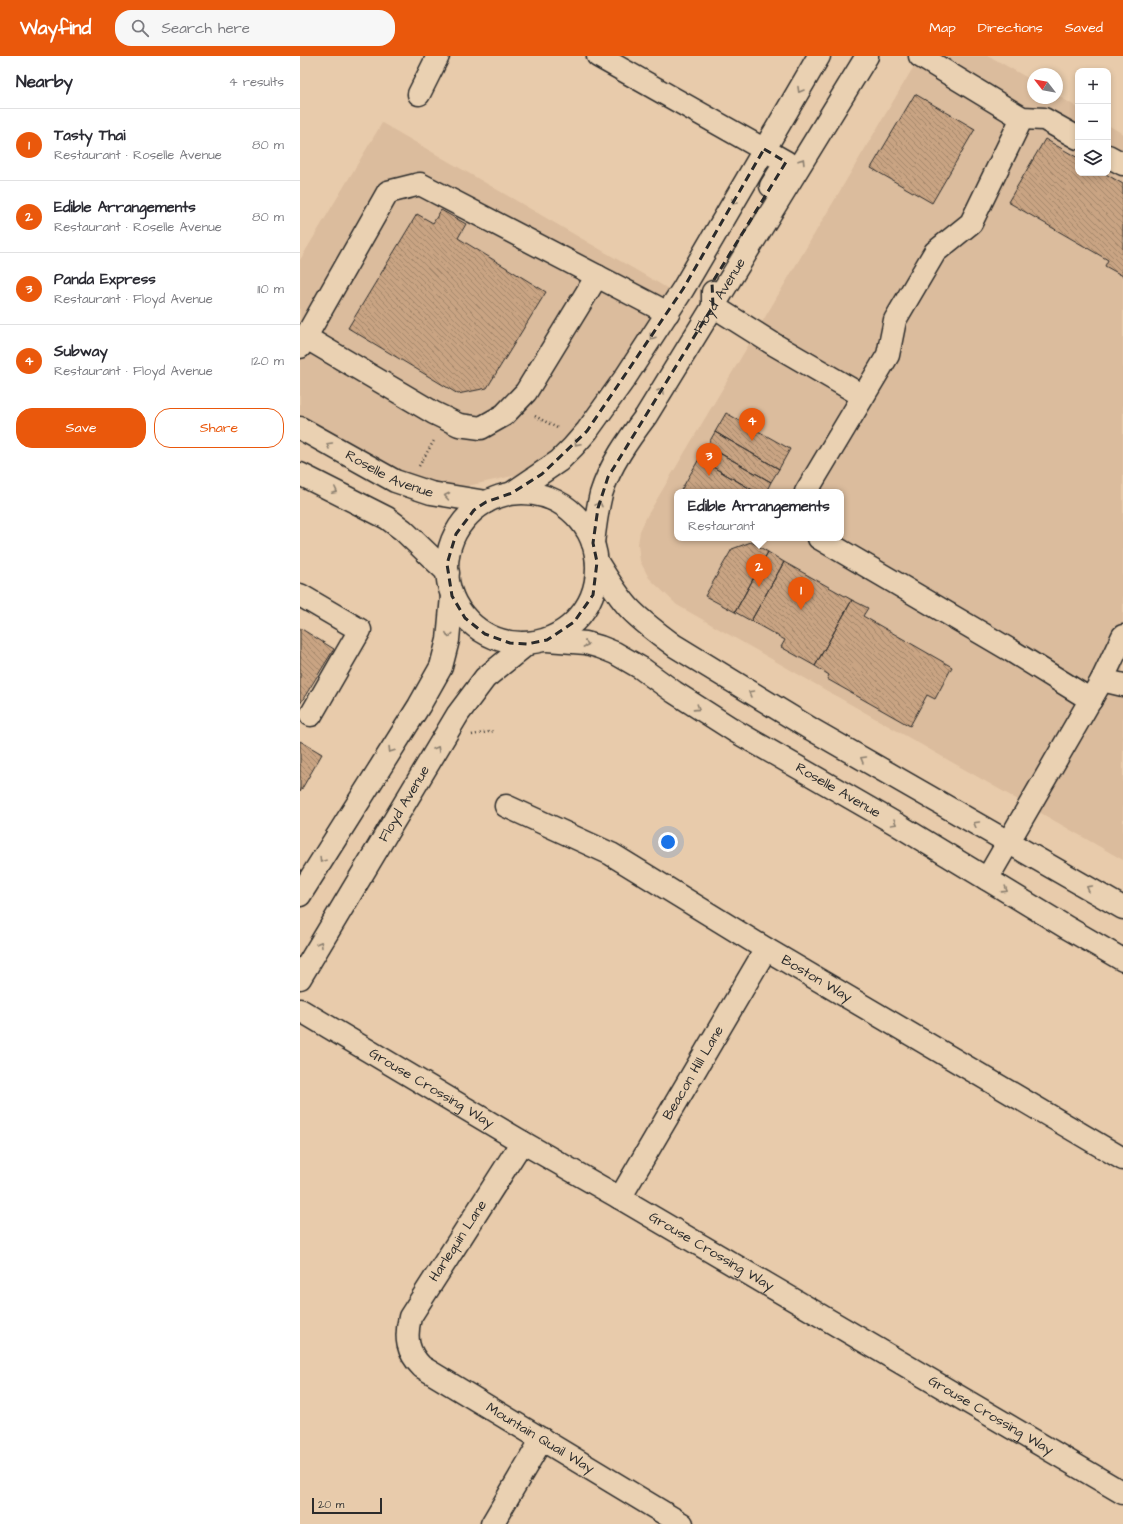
<!DOCTYPE html>
<meta charset="utf-8">
<style>
body{margin:0;font-family:"Architects Daughter",sans-serif;background:#f7f7f7;color:#2b2b33}
.controls{position:absolute;right:12px;top:12px;display:grid;overflow:hidden;border-radius:8px;box-shadow:0 2px 6px #0003}
.controls button{width:36px;height:36px;display:grid;place-items:center;padding:0;border:0;border-bottom:1px solid #e1e1e2;background:#fff;color:#2b2b33;font:20px sans-serif}
.compass{position:absolute;left:727px;top:12px;width:36px;height:36px;border-radius:50%;background:#fff;box-shadow:0 2px 6px #0003;rotate:301deg}
.scale{position:absolute;left:12px;bottom:10px;width:70px;box-sizing:border-box;padding-left:4px;border:2px solid #2b2b2b;border-top:0;font-size:11px;line-height:14px;white-space:nowrap;color:#2b2b2b;-webkit-text-stroke:3px #ead1b2;paint-order:stroke}
.you{position:absolute;left:368px;top:786px;width:14px;height:14px;margin:-10px;border:3px solid #fff;border-radius:50%;background:#1a73e8;box-shadow:0 0 0 6px #1a73e833}
.badge{display:grid;place-items:center;width:26px;height:26px;border-radius:50%;background:#ea580c;color:#fff;font-size:13px;font-weight:700}
.pin{position:absolute;translate:-50% -33px;filter:drop-shadow(0 1px 2px #0008)}
.pin::after{content:'';position:absolute;top:21px;width:14px;height:12px;background:inherit;clip-path:polygon(0 0,100% 0,50% 100%)}
.popup{position:absolute;left:374px;top:433px;width:170px;height:52px;box-sizing:border-box;display:grid;place-content:center;border-radius:8px;background:#fff;filter:drop-shadow(0 1px 3px #0005);font-size:13px;white-space:nowrap;color:#7c7c81}
.popup b{font-size:15px;color:#2b2b33}
.popup::after{content:'';position:absolute;left:50%;top:100%;margin-left:-8px;border:8px solid transparent;border-top-color:#fff}
.list{margin:0;padding:0;list-style:none}
h2{display:flex;justify-content:space-between;align-items:center;height:52px;margin:0;padding:0 16px;font-size:17px}
h2 small{font-size:13px;font-weight:400;color:#7c7c81}
.list li{display:grid;grid-template-columns:26px 1fr auto;gap:12px;align-items:center;box-sizing:border-box;height:72px;padding:0 16px;border-top:1px solid #e1e1e2}
.list b{display:block;font-size:15px;white-space:nowrap}
.list p{margin:0;font-size:13px;white-space:nowrap;color:#7c7c81}
.list em{font-size:13px;font-style:normal;color:#7c7c81}
.actions{display:flex;gap:8px;padding:12px 16px}
.actions a{flex:1;padding:9px 0;border:1px solid #ea580c;border-radius:16px;text-align:center;font-size:14px;color:#ea580c}
.actions .main{background:#ea580c;color:#fff}
.icon{flex:none;width:22px;height:22px;fill:none;stroke:currentColor;stroke-width:2;stroke-linecap:round;stroke-linejoin:round}
.map{position:relative;flex:none;width:823px;height:1468px;overflow:hidden}
header{display:flex;align-items:center;gap:24px;box-sizing:border-box;height:56px;padding:0 20px;background:#ea580c;color:#fff}
header strong{font-size:19px}
nav{display:flex;gap:22px;margin-inline-start:auto;font-size:14px}
.search{width:280px;height:36px;background:#f7f7f7;display:flex;align-items:center;gap:10px;box-sizing:border-box;padding:0 14px;border-radius:16px;color:#7c7c81;font-size:15px}
main{display:flex}
aside{flex:1;background:#fff}
.map>svg:first-child{display:block}
.built{fill:#dbbc9d;fill-rule:evenodd}
.building{fill:url(#building-back-hatch);stroke:#2b2b2b}
.lines{fill:none;stroke-linecap:round;stroke-linejoin:round}
.minor-casing{stroke:#2b2b2b;stroke-width:25}
.major-casing{stroke:#2b2b2b;stroke-width:25}
.path{stroke:#2b2b2b;stroke-width:2.5;stroke-dasharray:1 3;stroke-linecap:butt}
.minor{stroke:#ead1b2;stroke-width:22}
.major{stroke:#ead1b2;stroke-width:22}
.oneway{stroke:#8a7e6e}
.marked{fill:none;stroke:#2b2b2b;stroke-width:3;stroke-dasharray:8 5;stroke-linejoin:round}
.labels{text-anchor:middle;dominant-baseline:central;stroke-width:4;stroke-linejoin:round;paint-order:stroke}
.street-label{font-size:14px;fill:#2b2b2b;stroke:#ead1b2}
</style>
<header>
<strong>Wayfind</strong>
<div class="search"><svg class="icon" aria-label="search" viewBox="0 0 24 24"><circle cx="10" cy="10" r="6"/><path d="M15 15l6 6"/></svg>Search here</div>
<nav><a>Map</a><a>Directions</a><a>Saved</a></nav>
</header>
<main>
<aside>
<h2>Nearby<small>4 results</small></h2>
<ul class="list">
<li><span class="badge">1</span><div><b>Tasty Thai</b><p>Restaurant · Roselle Avenue</p></div><em>80 m</em></li>
<li><span class="badge">2</span><div><b>Edible Arrangements</b><p>Restaurant · Roselle Avenue</p></div><em>80 m</em></li>
<li><span class="badge">3</span><div><b>Panda Express</b><p>Restaurant · Floyd Avenue</p></div><em>110 m</em></li>
<li><span class="badge">4</span><div><b>Subway</b><p>Restaurant · Floyd Avenue</p></div><em>120 m</em></li>
</ul>
<div class="actions"><a class="main">Save</a><a>Share</a></div>
</aside>
<div class="map">
<svg width="823" height="1468" viewBox="0 0 823 1468">
<defs>
<pattern id="building-back-hatch" width="6" height="6" patternUnits="userSpaceOnUse"><rect width="6" height="6" fill="#c9a483"/><path d="M-1 5l2 2M0 0l6 6M5-1l2 2" fill="none" stroke="#a3866b"/></pattern>
</defs>
<rect width="100%" height="100%" fill="#e8cbab"/>
<filter id="ink" filterUnits="userSpaceOnUse"><feTurbulence type="fractalNoise" baseFrequency=".025" numOctaves="2"/><feDisplacementMap in="SourceGraphic" scale="8" xChannelSelector="R" yChannelSelector="G"/><feConvolveMatrix kernelMatrix="1 2 1 2 8 2 1 2 1" color-interpolation-filters="sRGB"/></filter>
<g filter="url(#ink)">
<path class="built" d="M620,0H689L733,25V42H757V39L778,52V117H808V69L823,78V804L377,549L349,522L340,505L338,488L340,475L347,460ZM377,436H541V482H377Z
M82,67L372,235L282,366L231,416L154,433L94,417L0,365V204Z"/>
<path class="building" d="M615,38L675,73L632,147L571,112Z
M745,83L778,102V117H804L823,128V220L805,210L808,204L708,146Z
M141,154L166,168L158,182L246,236L187,332L158,338L48,272L117,158L133,167Z
M426,357L490,393L479,413L415,376Z
M415,376L479,413L471,426L407,390Z
M407,390L471,426L466,436H456L399,403Z
M399,403L456,436H380Z
M451,486L468,496L435,556L405,540L432,493Z
M468,496L484,506L451,565L435,556Z
M484,506L552,544L515,610L481,591L485,584L451,565Z
M552,544L568,552L563,560L652,611L635,643L627,639L610,670L527,623L529,619L515,610Z
M0,572L34,593L0,648Z
M0,685L22,698L0,736Z"/>
<g class="lines">
<defs>
<g id="minor">
<path d="M298,0L486,106L471,130"/>
<path d="M620,0L722,62L744,63L778,82"/>
<path d="M119,38L138,0"/>
<path d="M808,100L823,108"/>
<path d="M413,236V250L475,289L563,340"/>
<path d="M5,281L134,357L159,369L181,372L204,359L226,336L297,220"/>
<path d="M0,291L88,136L120,128L368,257"/>
<path d="M506,436L588,299L595,264L635,196L671,167L722,62"/>
<path d="M212,437L259,405L273,391L287,375L325,322L383,233L519,0"/>
<path d="M519,482L710,594L791,644"/>
<path id="s1" d="M293,487C295,470 297,454 301,438C310,409 328,384 346,360L567,0"/>
<path d="M0,539L60,574L11,659"/>
<path d="M802,624L823,629"/>
<path id="s2" d="M206,750L311,798L466,893L823,1103"/>
<path d="M687,823L802,624L823,580"/>
<path d="M0,839L119,650L141,611L148,584L152,540"/>
<path id="s3" d="M0,922L158,658L185,622L227,588"/>
<path id="s4" d="M0,954L222,1086L320,1142L823,1437"/>
<path id="s5" d="M222,1086L110,1261C105,1282 107,1296 122,1311L382,1468"/>
<path id="s6" d="M320,1142L466,893"/>
<path d="M192,1468L242,1383"/>
</g>
<g id="major">
<path id="s7" d="M0,372L95,425L131,437L186,446"/>
<path d="M0,418L87,462L103,474L148,517"/>
<circle cx="222" cy="512" r="75"/>
<path d="M297,506C308,523 318,541 332,555C345,568 360,579 375,590L511,673L823,852"/>
<path id="s8" d="M247,584L286,587L300,591L315,597L341,612L374,636L435,675L598,769L766,871L823,904"/>
</g>
</defs>
<use href="#minor" class="minor-casing"/>
<use href="#major" class="major-casing"/>
<path class="path" d="M235,360L259,373
M119,410L135,383
M172,679L194,675"/>
<use href="#minor" class="minor"/>
<use href="#major" class="major"/>
</g>
<defs><path id="oneway-chevron" d="M-2-3.5L2.5 0L-2 3.5" fill="none" stroke-width="1.6" stroke-linecap="round" stroke-linejoin="round"/></defs>
<g class="oneway">
<use href="#oneway-chevron" transform="translate(500 34) rotate(120)"/>
<use href="#oneway-chevron" transform="translate(502 105) rotate(-58)"/>
<use href="#oneway-chevron" transform="translate(434 146) rotate(120)"/>
<use href="#oneway-chevron" transform="translate(352 281) rotate(124)"/>
<use href="#oneway-chevron" transform="translate(361 335) rotate(-58)"/>
<use href="#oneway-chevron" transform="translate(277 387) rotate(131)"/>
<use href="#oneway-chevron" transform="translate(29 389) rotate(-150)"/>
<use href="#oneway-chevron" transform="translate(35 435) rotate(27)"/>
<use href="#oneway-chevron" transform="translate(147 440) rotate(-170)"/>
<use href="#oneway-chevron" transform="translate(299 448) rotate(-78)"/>
<use href="#oneway-chevron" transform="translate(149 579) rotate(97)"/>
<use href="#oneway-chevron" transform="translate(286 588) rotate(11)"/>
<use href="#oneway-chevron" transform="translate(451 637) rotate(-149)"/>
<use href="#oneway-chevron" transform="translate(397 652) rotate(33)"/>
<use href="#oneway-chevron" transform="translate(137 693) rotate(-59)"/>
<use href="#oneway-chevron" transform="translate(91 694) rotate(122)"/>
<use href="#oneway-chevron" transform="translate(563 703) rotate(-150)"/>
<use href="#oneway-chevron" transform="translate(594 767) rotate(30)"/>
<use href="#oneway-chevron" transform="translate(676 768) rotate(-150)"/>
<use href="#oneway-chevron" transform="translate(22 804) rotate(122)"/>
<use href="#oneway-chevron" transform="translate(789 832) rotate(-150)"/>
<use href="#oneway-chevron" transform="translate(705 834) rotate(32)"/>
<use href="#oneway-chevron" transform="translate(20 888) rotate(-59)"/>
</g>
</g>
<path class="marked" d="M464,93L486,106L412,227L413,250L308,421L298,452L293,487L297,506L293,539L274,566L247,584L227,588L210,587L185,578L165,562L152,540L147,508L156,478L174,454L186,446L212,437L242,418L287,375L383,233Z"/>
<g class="labels">
<g class="street-label">
<text stroke="none"><textPath href="#s1" startOffset="281">Floyd Avenue</textPath></text>
<text stroke="none"><textPath href="#s7" startOffset="101">Roselle Avenue</textPath></text>
<text stroke="none"><textPath href="#s8" startOffset="332">Roselle Avenue</textPath></text>
<text stroke="none"><textPath href="#s3" startOffset="203">Floyd Avenue</textPath></text>
<text stroke="none"><textPath href="#s2" startOffset="356">Boston Way</textPath></text>
<text stroke="none"><textPath href="#s6" startOffset="145">Beacon Hill Lane</textPath></text>
<text stroke="none"><textPath href="#s4" startOffset="153">Grouse Crossing Way</textPath></text>
<text transform="translate(158 1185) rotate(-57)">Harlequin Lane</text>
<text stroke="none"><textPath href="#s4" startOffset="477">Grouse Crossing Way</textPath></text>
<text stroke="none"><textPath href="#s4" startOffset="801">Grouse Crossing Way</textPath></text>
<text stroke="none"><textPath href="#s5" startOffset="400">Mountain Quail Way</textPath></text>
</g>
</g>
</svg>
<div class="controls">
<button>+</button>
<button>−</button>
<button><svg class="icon" aria-label="layers" viewBox="0 0 24 24"><path d="M12 4l9 5-9 5-9-5zM3 14l9 5 9-5"/></svg></button>
</div>
<svg class="compass" viewBox="-18 -18 36 36"><path d="M0-13l5 13h-10z" fill="#e53935"/><path d="M0 13l5-13h-10z" fill="#7c7c81"/></svg>
<div class="scale">20 m</div>
<div class="you"></div>
<div class="pin badge" style="left:501px;top:554px">1</div>
<div class="pin badge" style="left:459px;top:531px">2</div>
<div class="popup"><b>Edible Arrangements</b>Restaurant</div>
<div class="pin badge" style="left:409px;top:420px">3</div>
<div class="pin badge" style="left:452px;top:385px">4</div>
</div>
</main>
